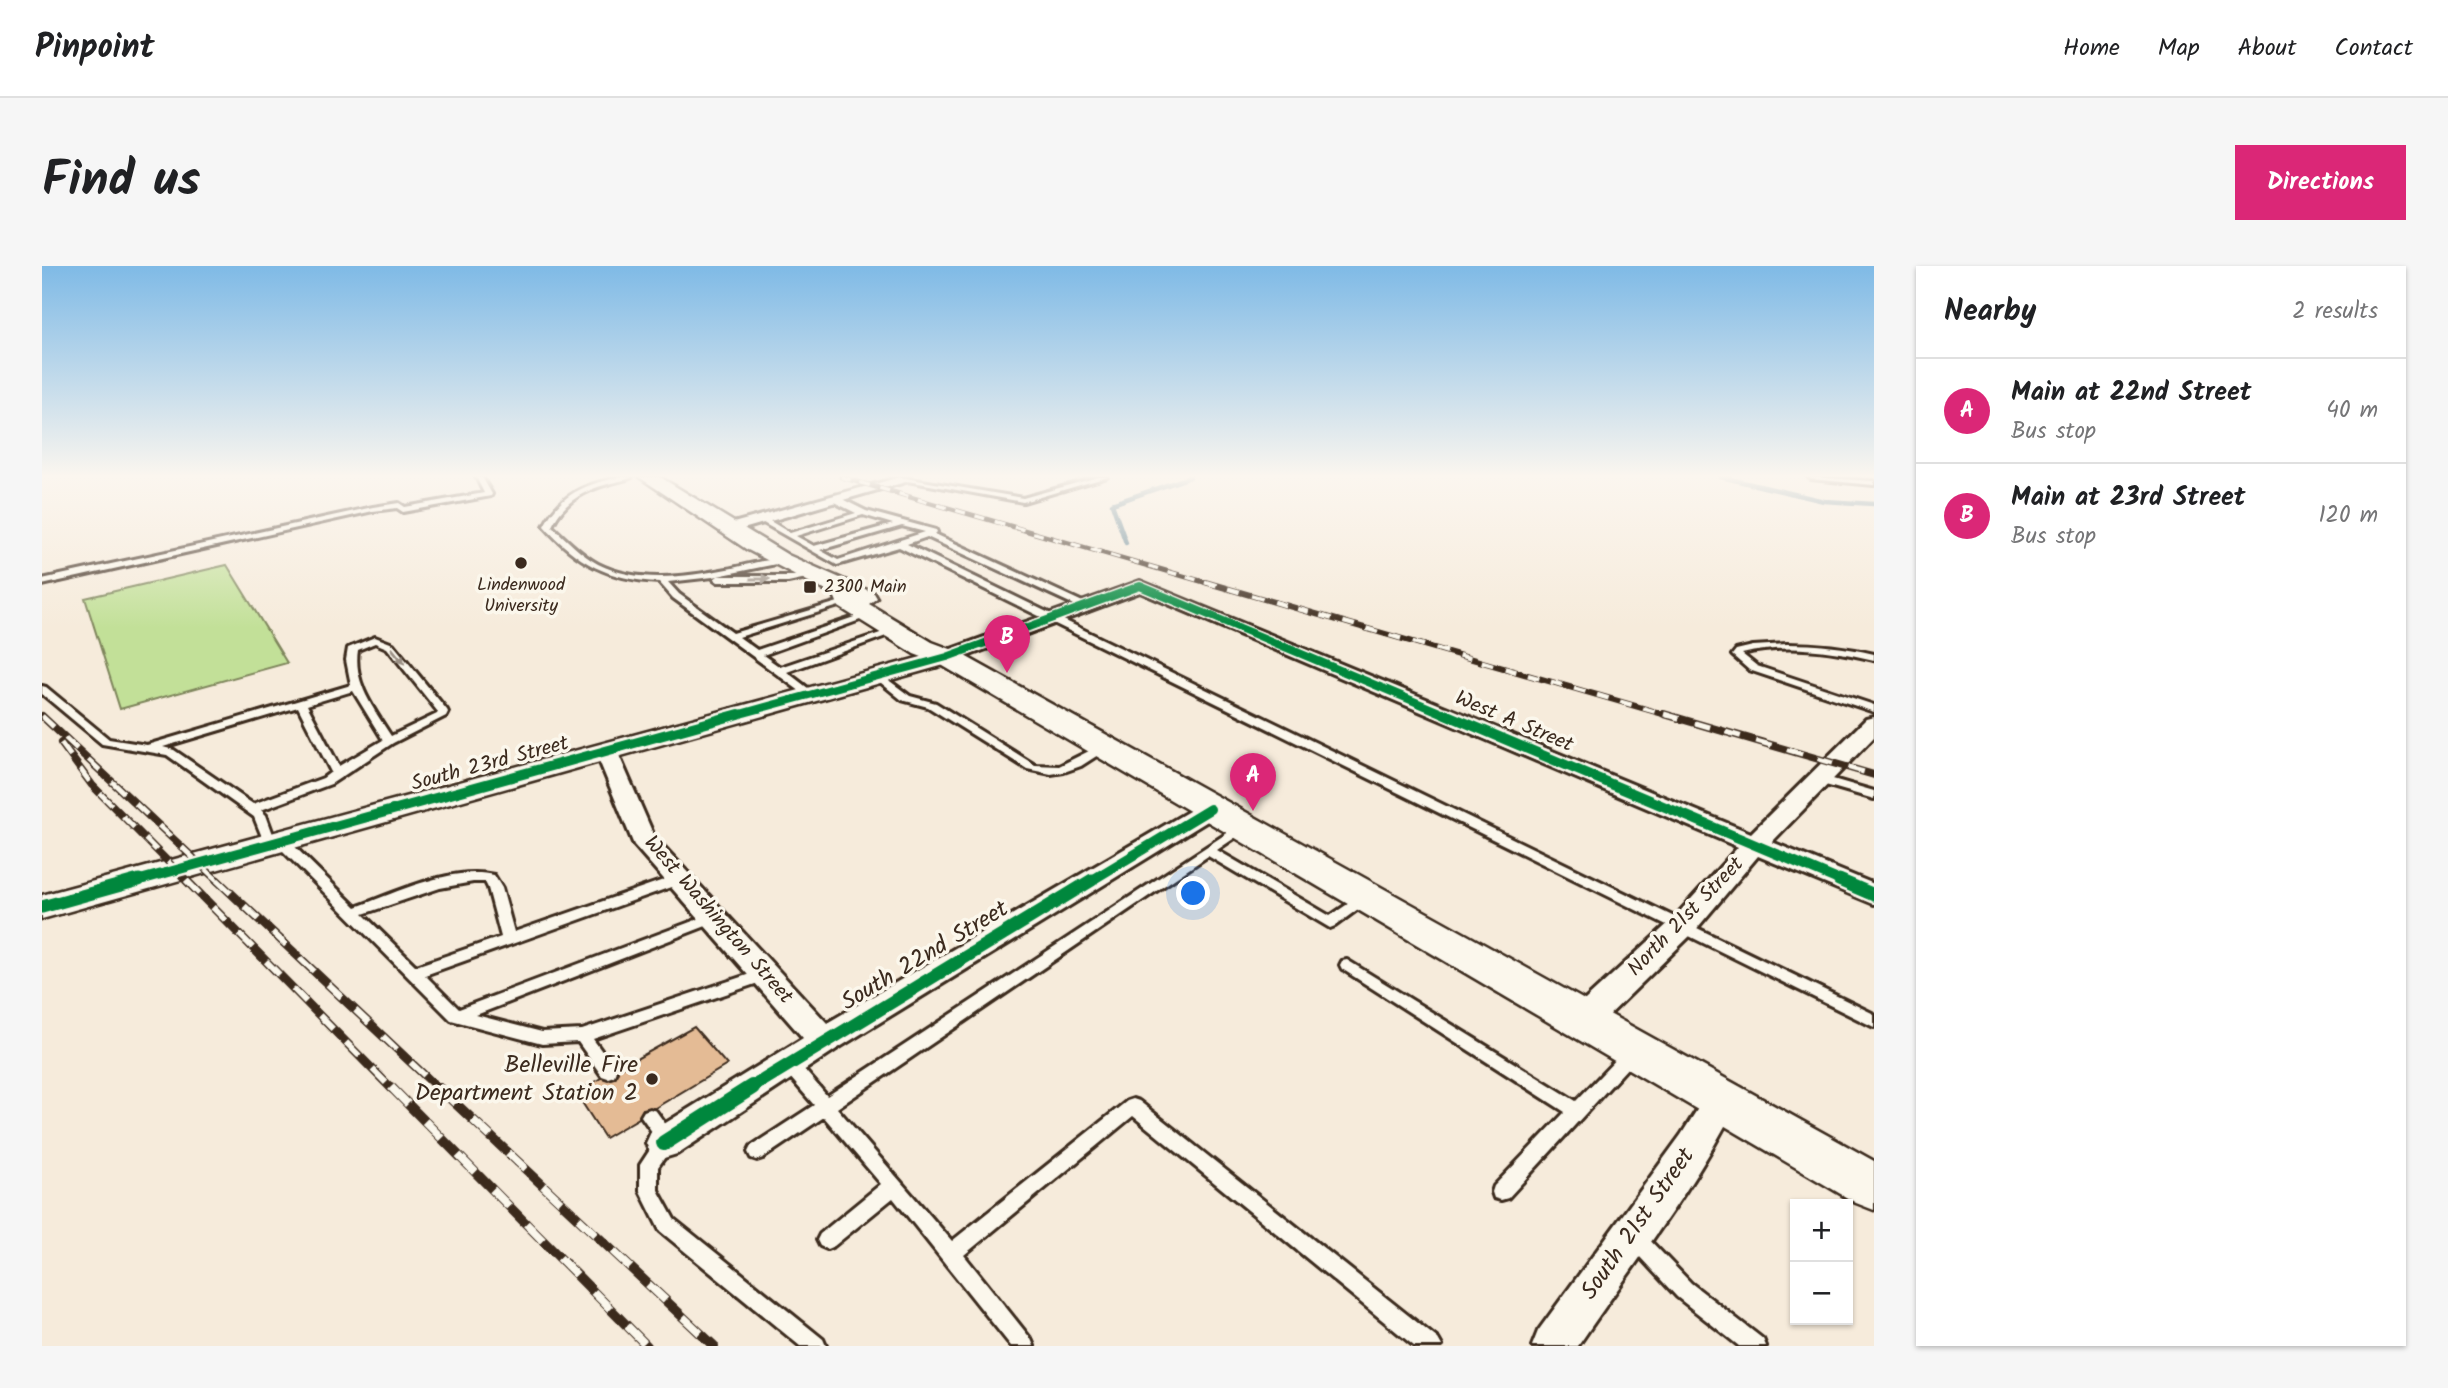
<!DOCTYPE html>
<meta charset="utf-8">
<style>
body{margin:0;font-family:Kalam,sans-serif;background:#f6f6f6;color:#202124}
.controls{position:absolute;right:21px;bottom:21px;display:grid;overflow:hidden;border-radius:0px;box-shadow:0 2px 5px #0004}
.controls button{width:63px;height:63px;display:grid;place-items:center;padding:0;border:0;border-bottom:2px solid #e0e0e0;background:#fff;color:#202124;font:35px sans-serif}
.you{position:absolute;left:1152px;top:628px;width:24px;height:24px;margin:-18px;border:5px solid #fff;border-radius:50%;background:#1a73e8;box-shadow:0 0 0 10px #1a73e833}
.badge{display:grid;place-items:center;width:46px;height:46px;border-radius:50%;background:#db2777;color:#fff;font-size:23px;font-weight:700}
.pin{position:absolute;translate:-50% -58px;filter:drop-shadow(0 2px 4px #0008)}
.pin::after{content:'';position:absolute;top:37px;width:24px;height:21px;background:inherit;clip-path:polygon(0 0,100% 0,50% 100%)}
.list{margin:0;padding:0;list-style:none}
h2{display:flex;justify-content:space-between;align-items:center;height:91px;margin:0;padding:0 28px;font-size:30px}
h2 small{font-size:23px;font-weight:400;color:#757577}
.list li{display:grid;grid-template-columns:46px 1fr auto;gap:21px;align-items:center;box-sizing:border-box;height:105px;padding:0 28px;border-top:2px solid #e0e0e0}
.list b{display:block;font-size:26px;white-space:nowrap}
.list p{margin:0;font-size:23px;white-space:nowrap;color:#757577}
.list em{font-size:23px;font-style:normal;color:#757577}
.map{position:relative;flex:none;width:1832px;height:1080px;overflow:hidden;border-radius:0px}
header{display:flex;align-items:center;gap:42px;box-sizing:border-box;height:98px;padding:0 35px;background:#fff;border-bottom:2px solid #e0e0e0}
header strong{font-size:33px}
nav{display:flex;gap:38px;margin-inline-start:auto;font-size:24px}
.intro{display:flex;align-items:center;justify-content:space-between;box-sizing:border-box;height:168px;padding:0 42px}
h1{margin:0;font-size:49px}
.button{padding:18px 32px;border-radius:0px;background:#db2777;color:#fff;font-size:24px;font-weight:700}
main{display:flex;gap:42px;padding:0 42px}
aside{flex:1;background:#fff;border-radius:0px;box-shadow:0 2px 5px #0004}
.map>svg:first-child{display:block}
.green{fill:#c2e098;stroke:#7e855b;stroke-width:2}
.lines{fill:none;stroke-linecap:round;stroke-linejoin:round}
.stream{stroke:#668694;stroke-width:4.5}
.building{fill:#e4bb95;stroke:#3b2a1e;stroke-width:2}
.service-casing{stroke:#3b2a1e;stroke-width:6}
.minor-casing{stroke:#3b2a1e;stroke-width:6}
.tertiary-casing{stroke:#3b2a1e;stroke-width:5}
.secondary-casing{stroke:#3b2a1e;stroke-width:5}
.service{fill:#fbf7ec;fill-rule:evenodd}
.minor{fill:#fbf7ec;fill-rule:evenodd}
.tertiary{fill:#fbf7ec;fill-rule:evenodd}
.secondary{fill:#fbf7ec;fill-rule:evenodd}
.rail-far4-casing{stroke:#3b2a1e;stroke-width:5}
.rail-far3-casing{stroke:#3b2a1e;stroke-width:6}
.rail-far2-casing{stroke:#3b2a1e;stroke-width:8}
.rail-far1-casing{stroke:#3b2a1e;stroke-width:9}
.rail-casing{stroke:#3b2a1e;stroke-width:10}
.rail-far4{stroke:#fbf7ec;stroke-width:3.5;stroke-dasharray:10;stroke-linecap:butt}
.rail-far3{stroke:#fbf7ec;stroke-width:4.5;stroke-dasharray:12;stroke-linecap:butt}
.rail-far2{stroke:#fbf7ec;stroke-width:5;stroke-dasharray:16;stroke-linecap:butt}
.rail-far1{stroke:#fbf7ec;stroke-width:6;stroke-dasharray:19;stroke-linecap:butt}
.rail{stroke:#fbf7ec;stroke-width:8;stroke-dasharray:24;stroke-linecap:butt}
.cycleway-far3-casing{stroke:#fbf7ec;stroke-width:11}
.cycleway-far2-casing{stroke:#fbf7ec;stroke-width:15}
.cycleway-far1-casing{stroke:#fbf7ec;stroke-width:18}
.cycleway-casing{stroke:#fbf7ec;stroke-width:20}
.cycleway-far3{stroke:#00873e;stroke-width:8}
.cycleway-far2{stroke:#00873e;stroke-width:10}
.cycleway-far1{stroke:#00873e;stroke-width:13}
.cycleway{stroke:#00873e;stroke-width:16}
.oneway{fill:#9b9085}
.poi-dot{fill:#3b2a1e;stroke:#fbf7ec;stroke-width:2.5}
.labels{text-anchor:middle;dominant-baseline:central;stroke-width:7;stroke-linejoin:round;paint-order:stroke}
.far-poi-label{font-size:18px;fill:#3b2a1e;stroke:#fbf7ec}
.street-label{font-size:21px;fill:#3b2a1e;stroke:#fbf7ec}
.near-street-label{font-size:24px;fill:#3b2a1e;stroke:#fbf7ec}
.near-poi-label{font-size:24px;fill:#3b2a1e;stroke:#fbf7ec;text-anchor:end}
</style>
<header>
<strong>Pinpoint</strong>
<nav><a>Home</a><a>Map</a><a>About</a><a>Contact</a></nav>
</header>
<div class="intro"><h1>Find us</h1><a class="button">Directions</a></div>
<main>
<div class="map">
<svg width="1832" height="1080" viewBox="0 0 1832 1080">
<rect width="100%" height="100%" fill="#f6ebdb"/>
<filter id="ink" filterUnits="userSpaceOnUse"><feTurbulence type="fractalNoise" baseFrequency=".0143" numOctaves="2"/><feDisplacementMap in="SourceGraphic" scale="14" xChannelSelector="R" yChannelSelector="G"/><feConvolveMatrix kernelMatrix="1 2 1 2 8 2 1 2 1" color-interpolation-filters="sRGB"/></filter>
<g filter="url(#ink)">
<path class="green" d="M185,299L245,397L78,443L43,332Z"/>
<g class="lines">
<path class="stream" d="M1679,211L1782,235L1832,238
M1084,277L1070,238L1148,211"/>
</g>
<path class="building" d="M652,761L685,799L613,842L601,843L597,852L563,872L534,827L559,812H573L576,803Z"/>
<g class="lines">
<defs>
<path id="service" d="M434,211H440L450,228L449,230L361,246L355,242L331,245L0,319V313L331,241L357,237L363,241L442,227Z
M579,211H590C584,214 576,215 569,217C543,224 522,235 510,260C524,273 539,289 556,298C595,318 644,311 685,303C702,300 722,293 739,293V297L671,311L626,316L637,328L691,367L803,334L810,336L697,371L715,384L824,347L827,346L832,349L721,389L738,401L850,363L853,362L858,365L745,406L775,429L770,432L766,431L631,332L617,316C567,314 535,297 502,260C519,227 544,218 579,211Z
M1056,211H1065L981,236L860,214L863,212L981,232Z
M1766,211L1832,215V219L1769,213Z
M792,232H798L824,245L894,264L895,266L893,268L1045,338V342H1039L885,271L865,278L1832,748V761L857,281L795,299L716,254L723,252L748,267L814,247L792,236ZM821,249L851,258L772,280L754,270ZM860,260L883,266L796,294L778,284Z
M766,306L769,307V311L746,316H676L672,313L676,310H746Z
M333,371L351,378L405,444L406,446L404,450L351,477L289,518L219,544L224,549L232,571L226,575L220,571L212,551L125,489L60,478L0,428V420L4,421L67,473L105,479L309,419L304,394L306,382ZM333,377L345,382L396,446L395,448L349,470C332,443 311,417 316,384ZM311,425L341,474L297,500L265,439ZM256,441L289,506L281,512L211,538L132,484L121,481Z
M1745,378C1775,378 1803,381 1832,388V394C1791,384 1742,377 1700,388L1715,400L1832,439V446L1707,404L1690,389L1694,384L1711,380Z
M837,407L868,430L894,437L993,499L1017,500L1057,480H1065L1067,482L1039,500L1022,506L1009,508L985,503L886,441L860,434L833,412V408Z
M1777,509L1832,525V533L1773,516L1771,513Z
M1199,558L1205,562L1203,565L1175,584L1288,650L1319,629H1329L1331,632L1293,660L1288,662L1166,590L795,842L910,975L1085,835L1091,833L1097,835L1396,1073L1400,1080H1372L1091,850L922,989L989,1073L992,1080H969L851,932L792,980L785,983L778,980L775,974L778,968L839,918L782,851L721,892L715,894L709,892L706,886L709,880L772,839L741,803L739,798L741,793L747,791L753,793L785,830Z
M242,574L247,575L314,641C352,627 411,599 452,609L460,622L472,666L633,610H643L645,613L643,616L383,709L417,743L667,649H677L679,652L677,655L434,749L500,766L540,764L723,703L728,705L730,709L728,713L551,773L574,805L572,810L566,812L560,810L536,776L500,778L409,754L237,581L236,578L237,575ZM431,616H443L446,622L459,671L374,700L321,648L398,622Z
M1305,694L1534,835L1585,782L1591,781L1597,782L1599,787L1466,932L1459,934L1452,932L1450,926L1452,920L1523,846L1300,703L1298,699L1300,695Z
M608,843L614,845L635,874L616,901V924L632,953L781,1073L784,1080H758L618,965L598,925V899L615,873L599,850L602,845Z
M1592,962L1599,965L1649,1017L1721,1073L1724,1080H1697L1635,1031L1585,977L1582,971L1585,965Z"/>
<path id="minor" d="M858,211L870,214L694,265L689,267L681,262L684,259Z
M1098,315L1709,567L1824,453L1832,451V471L1730,576L1832,618V638L1716,590L1651,667L1553,763L1542,766L1531,763L1526,754L1531,745L1631,653L1696,581L1098,326L912,395L905,397L895,391L898,387Z
M565,480L576,487L612,570L785,757L1159,538H1177L1180,543L1177,548L793,784L635,888L622,892L609,888L604,877L609,866L761,772L592,579L554,487Z
M1679,821L1691,825L1696,835C1653,922 1590,1000 1536,1080H1490L1496,1065L1639,869L1667,825Z"/>
<path id="tertiary" d="M905,384L913,386L917,391L913,396L0,653V629Z"/>
<path id="secondary" d="M597,211H618L746,289L832,327L835,332L827,338L890,376L914,385L1832,895V944L1814,937L896,397L872,388L797,341L792,329L704,283Z"/>
</defs>
<use href="#service" class="service-casing"/>
<use href="#minor" class="minor-casing"/>
<use href="#tertiary" class="tertiary-casing"/>
<use href="#secondary" class="secondary-casing"/>
<use href="#service" class="service"/>
<use href="#minor" class="minor"/>
<use href="#tertiary" class="tertiary"/>
<use href="#secondary" class="secondary"/>
<defs>
<path id="rail-far4" d="M799,211L1169,318"/>
<path id="rail-far3" d="M1163,316L1628,450"/>
<path id="rail-far2" d="M1622,448L1832,509
M0,450L177,616
M19,477L50,519L146,616"/>
<path id="rail-far1" d="M144,614L350,823
M175,614L397,823"/>
<path id="rail" d="M349,821L605,1080
M396,821L672,1080"/>
</defs>
<use href="#rail-far4" class="rail-far4-casing"/>
<use href="#rail-far3" class="rail-far3-casing"/>
<use href="#rail-far2" class="rail-far2-casing"/>
<use href="#rail-far1" class="rail-far1-casing"/>
<use href="#rail" class="rail-casing"/>
<use href="#rail-far4" class="rail-far4"/>
<use href="#rail-far3" class="rail-far3"/>
<use href="#rail-far2" class="rail-far2"/>
<use href="#rail-far1" class="rail-far1"/>
<use href="#rail" class="rail"/>
<defs>
<path id="cycleway-far3" d="M691,450L905,391L1098,320L1407,450"/>
<path id="cycleway-far2" d="M1403,448L1801,616
M91,616L697,448
M1047,616L1168,543"/>
<path id="cycleway-far1" d="M1797,614L1832,629
M0,641L97,614
M707,823L1050,614"/>
<path id="cycleway" d="M622,877L710,821"/>
</defs>
<use href="#cycleway-far3" class="cycleway-far3-casing"/>
<use href="#cycleway-far2" class="cycleway-far2-casing"/>
<use href="#cycleway-far1" class="cycleway-far1-casing"/>
<use href="#cycleway" class="cycleway-casing"/>
<use href="#cycleway-far3" class="cycleway-far3"/>
<use href="#cycleway-far2" class="cycleway-far2"/>
<use href="#cycleway-far1" class="cycleway-far1"/>
<use href="#cycleway" class="cycleway"/>
</g>
<defs><path id="oneway-solid" d="M-6-.8H1V-3.2L6.5 0L1 3.2V.8H-6Z" transform="scale(1.75)"/></defs>
<g class="oneway">
<use href="#oneway-solid" transform="translate(718 313)"/>
<use href="#oneway-solid" transform="translate(356 390) rotate(51)"/>
</g>
</g>
<linearGradient id="sky" x2="0" y2="1"><stop stop-color="#7fbae6"/><stop offset="0.58" stop-color="#fbf6ef"/><stop offset="1" stop-color="#fbf6ef" stop-opacity="0"/></linearGradient>
<rect width="1832" height="362" fill="url(#sky)"/>
<g class="poi-dot">
<circle cx="479" cy="297" r="7"/>
<rect x="761" y="314" width="14" height="14" rx="3.5"/>
<circle cx="610" cy="813" r="7"/>
</g>
<g class="labels">
<g class="far-poi-label">
<text x="479" y="319">Lindenwood<tspan x="479" dy="21">University</tspan></text>
<text x="782" y="321" text-anchor="start">2300 Main</text>
</g>
<g class="street-label">
<text transform="translate(1472 456) rotate(23)">West A Street</text>
<text transform="translate(448 498) rotate(-15)">South 23rd Street</text>
<text transform="translate(1644 651) rotate(-46)">North 21st Street</text>
<text transform="translate(676 654) rotate(49)">West Washington Street</text>
</g>
<g class="near-street-label">
<text transform="translate(883 690) rotate(-31)">South 22nd Street</text>
<text transform="translate(1596 958) rotate(-55)">South 21st Street</text>
</g>
<g class="near-poi-label">
<text x="596" y="799">Belleville Fire<tspan x="596" dy="28">Department Station 2</tspan></text>
</g>
</g>
</svg>
<div class="controls">
<button>+</button>
<button>−</button>
</div>
<div class="you"></div>
<div class="pin badge" style="left:1211px;top:545px">A</div>
<div class="pin badge" style="left:965px;top:407px">B</div>
</div>
<aside>
<h2>Nearby<small>2 results</small></h2>
<ul class="list">
<li><span class="badge">A</span><div><b>Main at 22nd Street</b><p>Bus stop</p></div><em>40 m</em></li>
<li><span class="badge">B</span><div><b>Main at 23rd Street</b><p>Bus stop</p></div><em>120 m</em></li>
</ul>
</aside>
</main>
